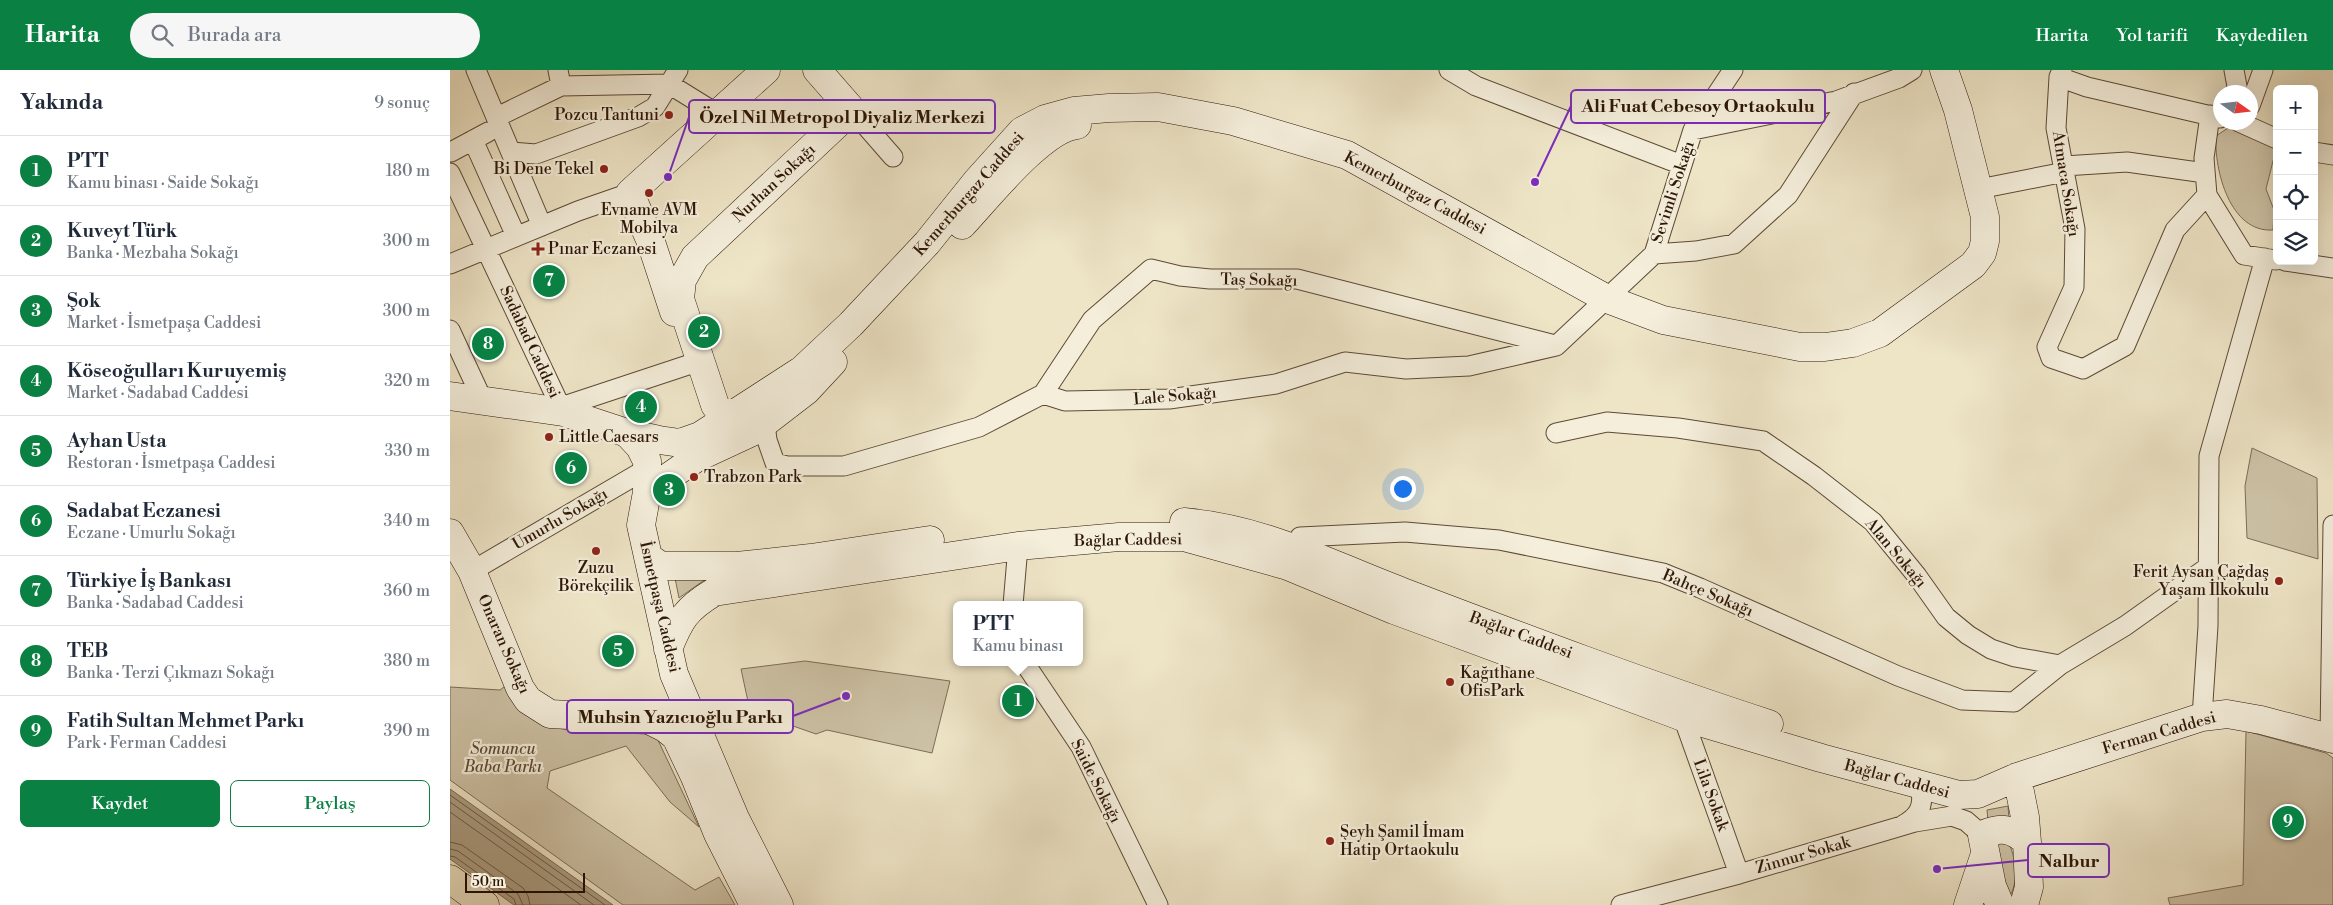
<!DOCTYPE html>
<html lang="tr">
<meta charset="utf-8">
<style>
body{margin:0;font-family:"Libre Bodoni",serif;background:#f6f6f7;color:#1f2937}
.controls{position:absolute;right:15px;top:15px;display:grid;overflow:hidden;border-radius:8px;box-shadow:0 5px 20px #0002}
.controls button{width:45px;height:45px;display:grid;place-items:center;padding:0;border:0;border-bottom:1px solid #e0e1e3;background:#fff;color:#1f2937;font:25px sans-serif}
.compass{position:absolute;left:1763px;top:15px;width:45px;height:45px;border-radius:50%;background:#fff;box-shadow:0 5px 20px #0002;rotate:104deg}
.scale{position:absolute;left:15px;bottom:12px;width:120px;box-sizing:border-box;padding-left:5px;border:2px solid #2d1606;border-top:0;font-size:14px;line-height:18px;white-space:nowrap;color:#2d1606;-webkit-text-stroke:4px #f4eedb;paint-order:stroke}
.you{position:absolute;left:952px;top:418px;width:18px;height:18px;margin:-12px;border:4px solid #fff;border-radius:50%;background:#1a73e8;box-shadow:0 0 0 8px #1a73e833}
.badge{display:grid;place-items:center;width:32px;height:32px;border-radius:50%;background:#0b8043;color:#fff;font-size:16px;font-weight:700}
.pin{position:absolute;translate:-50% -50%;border:2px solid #fff;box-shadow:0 1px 5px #0006}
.popup{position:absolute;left:503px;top:531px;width:130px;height:65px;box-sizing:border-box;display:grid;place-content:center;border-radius:8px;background:#fff;filter:drop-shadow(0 1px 4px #0005);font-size:16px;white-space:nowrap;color:#747a83}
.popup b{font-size:19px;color:#1f2937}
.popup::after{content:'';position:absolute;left:50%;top:100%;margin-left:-10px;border:10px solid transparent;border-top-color:#fff}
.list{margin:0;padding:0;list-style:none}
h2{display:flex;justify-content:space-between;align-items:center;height:65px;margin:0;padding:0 20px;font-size:21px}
h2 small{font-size:16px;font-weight:400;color:#747a83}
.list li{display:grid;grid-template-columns:32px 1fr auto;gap:15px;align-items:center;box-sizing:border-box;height:70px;padding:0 20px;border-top:1px solid #e0e1e3}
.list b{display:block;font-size:19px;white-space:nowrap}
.list p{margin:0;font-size:16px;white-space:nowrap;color:#747a83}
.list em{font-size:16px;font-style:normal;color:#747a83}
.actions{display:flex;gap:10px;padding:15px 20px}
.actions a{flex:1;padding:11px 0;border:1px solid #0b8043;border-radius:8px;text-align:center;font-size:18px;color:#0b8043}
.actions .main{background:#0b8043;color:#fff}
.icon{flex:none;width:28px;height:28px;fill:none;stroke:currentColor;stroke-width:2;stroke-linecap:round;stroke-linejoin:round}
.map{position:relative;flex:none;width:1883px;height:835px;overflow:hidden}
header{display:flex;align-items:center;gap:30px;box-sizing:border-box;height:70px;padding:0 25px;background:#0b8043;color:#fff}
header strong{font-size:24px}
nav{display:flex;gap:28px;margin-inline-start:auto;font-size:18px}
.search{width:350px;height:45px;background:#f6f6f7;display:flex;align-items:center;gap:12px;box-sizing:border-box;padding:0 18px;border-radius:28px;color:#747a83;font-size:19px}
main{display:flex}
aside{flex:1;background:#fff}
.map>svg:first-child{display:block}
.green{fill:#cdc2a6;stroke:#7d6c56}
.water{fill:#ac9f85;stroke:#796852}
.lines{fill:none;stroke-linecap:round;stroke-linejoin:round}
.shore{stroke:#6c5a46;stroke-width:1}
.street-casing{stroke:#5d4a36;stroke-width:21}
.secondary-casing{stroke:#2d1606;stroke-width:29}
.primary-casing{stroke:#2d1606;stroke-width:29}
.street{stroke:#f4eedb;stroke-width:19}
.secondary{stroke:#f4eedb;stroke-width:28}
.primary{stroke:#eee5c7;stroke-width:28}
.poi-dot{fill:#8f2418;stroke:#f4eedb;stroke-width:2}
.labels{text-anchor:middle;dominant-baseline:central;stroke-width:4.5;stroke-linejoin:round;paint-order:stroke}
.poi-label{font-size:16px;fill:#2d1606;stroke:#f4eedb;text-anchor:start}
.street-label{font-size:16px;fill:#2d1606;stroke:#f4eedb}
.park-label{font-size:16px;font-style:italic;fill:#5d4a36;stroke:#f4eedb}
.leader{fill:none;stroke:#7b2cbf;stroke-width:2}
.callout-dot{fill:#7b2cbf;stroke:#f4eedb;stroke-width:2}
.callout{fill:#f4eedb;stroke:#7b2cbf;stroke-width:2}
.callout-label{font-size:18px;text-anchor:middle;font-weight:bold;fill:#2d1606}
</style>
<header>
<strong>Harita</strong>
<div class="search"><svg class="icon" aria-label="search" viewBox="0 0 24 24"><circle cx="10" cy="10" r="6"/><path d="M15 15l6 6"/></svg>Burada ara</div>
<nav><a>Harita</a><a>Yol tarifi</a><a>Kaydedilen</a></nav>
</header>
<main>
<aside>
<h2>Yakında<small>9 sonuç</small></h2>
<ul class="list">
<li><span class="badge">1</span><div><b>PTT</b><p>Kamu binası · Saide Sokağı</p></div><em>180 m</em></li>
<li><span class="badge">2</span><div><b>Kuveyt Türk</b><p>Banka · Mezbaha Sokağı</p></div><em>300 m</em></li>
<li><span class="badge">3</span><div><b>Şok</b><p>Market · İsmetpaşa Caddesi</p></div><em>300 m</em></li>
<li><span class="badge">4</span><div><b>Köseoğulları Kuruyemiş</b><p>Market · Sadabad Caddesi</p></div><em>320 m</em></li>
<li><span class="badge">5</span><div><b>Ayhan Usta</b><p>Restoran · İsmetpaşa Caddesi</p></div><em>330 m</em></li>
<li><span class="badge">6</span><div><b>Sadabat Eczanesi</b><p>Eczane · Umurlu Sokağı</p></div><em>340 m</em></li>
<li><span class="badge">7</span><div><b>Türkiye İş Bankası</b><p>Banka · Sadabad Caddesi</p></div><em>360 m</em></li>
<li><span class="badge">8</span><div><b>TEB</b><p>Banka · Terzi Çıkmazı Sokağı</p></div><em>380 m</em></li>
<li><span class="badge">9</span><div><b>Fatih Sultan Mehmet Parkı</b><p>Park · Ferman Caddesi</p></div><em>390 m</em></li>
</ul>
<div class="actions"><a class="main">Kaydet</a><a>Paylaş</a></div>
</aside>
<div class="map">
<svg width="1883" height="835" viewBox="0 0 1883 835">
<rect width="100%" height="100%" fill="#eee5c7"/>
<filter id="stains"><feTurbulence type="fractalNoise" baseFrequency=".004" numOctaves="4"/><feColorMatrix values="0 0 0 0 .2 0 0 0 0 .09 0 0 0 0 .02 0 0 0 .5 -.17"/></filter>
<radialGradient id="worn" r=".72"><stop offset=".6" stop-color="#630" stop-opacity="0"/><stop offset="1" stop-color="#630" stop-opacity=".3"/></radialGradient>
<path class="green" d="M1781,56L1826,79L1816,119L1824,140L1823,160C1780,163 1764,100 1766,66Z
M1802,378L1867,408L1868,489L1797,468L1795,416Z
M260,506L229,528L225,508Z
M355,591L500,611L482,683L377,660L366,664L300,641L291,599Z
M59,613C63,624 72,642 82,649C104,664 166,662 195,664L207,668L249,757L220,732L176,676L100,701L97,718L245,820L269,807L285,835H173L0,710V617L50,620Z
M1796,661L1876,683L1883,688V835H1720L1718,828L1793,815Z
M1558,736L1559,749L1538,751L1537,740Z
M1558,772C1566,786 1569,814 1559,827L1545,773Z"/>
<path class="water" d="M0,719L163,835H64L0,789Z"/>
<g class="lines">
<path class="shore" d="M0,725L155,835
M0,732L144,835
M0,742L131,835
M0,772L12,775L73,818L78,826L80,835
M0,779L8,781L68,824L73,835
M0,786L5,787L64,829L66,835"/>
<defs>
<path id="street" d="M26,0L92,156
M999,0L1026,16L1232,95
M1283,0L1243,60L1386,31L1449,8L1462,0
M1612,0L1609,7L1606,58L1625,159L1624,217L1597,277L1601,288L1633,299L1675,276L1725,160L1757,125
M1784,0L1788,22
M1609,7L1637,17L1770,48
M111,16L219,14L269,45
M1800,36L1813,0
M402,40L443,87
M1760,45L1754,88L1757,125L1794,185L1826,190
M47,47L111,16L108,0
M1789,52L1827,69
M1243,60L1204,184L1246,181L1284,174L1338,125L1404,23
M23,70L66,166
M1,82L38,62
M61,82L86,84L188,47L205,37L228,0
M1864,82L1883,85
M1614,96L1677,92L1755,103
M0,103L113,342
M1529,119L1615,102
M1835,191L1883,198
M0,194L128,141L180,123
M0,260L32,329
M593,324L642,250L701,199L730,206L760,209H847L1101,274
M111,337L241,294
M315,353L317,370L325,393L337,396H394L529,357L593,324L615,331L719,329L826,314L895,292L956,299L1019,296L1106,276L1204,184
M1106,363L1157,352L1228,358L1313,371L1364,406L1423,452L1467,506L1496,547L1518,565L1541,579L1565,587L1610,595L1675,556L1758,497
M840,488L850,467L955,462L1049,470L1213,503L1250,518L1448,606L1512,630L1564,632L1610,595
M22,501L198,398
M563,535L568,476
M574,592L631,677L708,835
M1233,647L1289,804
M1752,647L1758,556L1759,386L1815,188
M1880,668L1883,455
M1453,755C1467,747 1474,738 1471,722L1464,715
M1171,835L1289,804L1465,752L1502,746L1516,751L1532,765"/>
<path id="secondary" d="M512,155C536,130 592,58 627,55
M224,242L201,172L180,123L316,0
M0,326L113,342L177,363L209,370L230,373L250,366L352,300L401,254L477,173L526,112L572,61L595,49L624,41L659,38L708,37L783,51L897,85L1157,229L1213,250L1350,277H1375L1403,273L1430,263L1523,195L1532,183L1535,171V147L1508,40L1494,0
M285,344L270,342L265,335L230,229L232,210L245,187L402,40L367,0
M177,363L190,377L197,391V422L191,455L224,604L285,748L329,835
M246,388L304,361L356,321L383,292
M197,422L246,388L256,372
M734,452C818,460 876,493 953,522C1074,568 1195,614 1319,654
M0,463L22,501L70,618L78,630L100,644L197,649L215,658L226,667L245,707L268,764L304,835
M198,487L211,496H287L361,488L480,470
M218,579C230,549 236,539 264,522L568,476L669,467H734L838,496L944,540L1233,647L1371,688L1509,725L1528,724L1567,707L1752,647L1777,644L1811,650L1883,669
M1567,707L1575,747L1577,772
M1518,835L1535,784
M1550,835L1542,816L1532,765C1551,756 1563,759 1577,772L1579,817L1574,835"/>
<path id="primary" d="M0,809L35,835"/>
</defs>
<use href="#street" class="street-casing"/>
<use href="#secondary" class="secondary-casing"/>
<use href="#primary" class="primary-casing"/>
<use href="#street" class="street"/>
<use href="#secondary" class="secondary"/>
<use href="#primary" class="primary"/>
</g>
<g class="poi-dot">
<circle cx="219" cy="45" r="5"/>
<circle cx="154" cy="99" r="5"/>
<circle cx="199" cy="123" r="5"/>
<path d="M85.5 171.5h5v5h5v5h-5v5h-5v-5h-5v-5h5z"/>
<circle cx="99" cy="367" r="5"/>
<circle cx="244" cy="407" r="5"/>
<circle cx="146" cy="481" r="5"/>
<circle cx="1829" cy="511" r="5"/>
<circle cx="1000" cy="612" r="5"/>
<circle cx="880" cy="771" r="5"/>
</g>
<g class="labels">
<g class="poi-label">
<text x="209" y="45" text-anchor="end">Pozcu Tantuni</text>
<text x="144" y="99" text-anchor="end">Bi Dene Tekel</text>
<text x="199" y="140" text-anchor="middle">Evname AVM<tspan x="199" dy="18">Mobilya</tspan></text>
<text x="98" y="179">Pınar Eczanesi</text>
<text x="109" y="367">Little Caesars</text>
<text x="254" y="407">Trabzon Park</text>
<text x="146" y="498" text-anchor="middle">Zuzu<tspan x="146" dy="18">Börekçilik</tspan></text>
<text x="1819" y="502" text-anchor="end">Ferit Aysan Çağdaş<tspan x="1819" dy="18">Yaşam İlkokulu</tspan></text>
<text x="1010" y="603">Kağıthane<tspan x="1010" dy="18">OfisPark</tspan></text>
<text x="890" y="762">Şeyh Şamil İmam<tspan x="890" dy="18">Hatip Ortaokulu</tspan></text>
</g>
<g class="street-label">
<text transform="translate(324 113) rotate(-43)">Nurhan Sokağı</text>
<text transform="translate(1616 114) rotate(81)">Atmaca Sokağı</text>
<text transform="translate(1223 122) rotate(-72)">Sevimli Sokağı</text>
<text transform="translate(965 123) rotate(28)">Kemerburgaz Caddesi</text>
<text transform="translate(519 124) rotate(-49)">Kemerburgaz Caddesi</text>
<text transform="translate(809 210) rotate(1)">Taş Sokağı</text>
<text transform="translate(80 272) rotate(65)">Sadabad Caddesi</text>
<text transform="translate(725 326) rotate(-5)">Lale Sokağı</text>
<text transform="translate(110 449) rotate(-30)">Umurlu Sokağı</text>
<text transform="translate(678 470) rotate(-1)">Bağlar Caddesi</text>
<text transform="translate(1446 483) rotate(50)">Alan Sokağı</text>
<text transform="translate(1258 523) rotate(23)">Bahçe Sokağı</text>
<text transform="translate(210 537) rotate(77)">İsmetpaşa Caddesi</text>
<text transform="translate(1071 565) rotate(20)">Bağlar Caddesi</text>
<text transform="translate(54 574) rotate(66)">Onaran Sokağı</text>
<text transform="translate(1709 663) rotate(-16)">Ferman Caddesi</text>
<text transform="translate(1447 709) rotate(15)">Bağlar Caddesi</text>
<text transform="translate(646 711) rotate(63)">Saide Sokağı</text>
<text transform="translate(1261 725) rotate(70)">Lila Sokak</text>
<text transform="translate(1353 785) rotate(-16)">Zinnur Sokak</text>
</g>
<g class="park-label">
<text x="53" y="679">Somuncu<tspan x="53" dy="18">Baba Parkı</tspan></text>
</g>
</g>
<path class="leader" d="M1085 112L1121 36M218 107L239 47M396 626L343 646M1487 799L1578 790"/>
<g class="callout-dot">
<circle cx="1085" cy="112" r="5"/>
<circle cx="218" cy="107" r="5"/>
<circle cx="396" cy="626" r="5"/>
<circle cx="1487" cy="799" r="5"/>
</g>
<g class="callout">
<rect x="1121" y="20" width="254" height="33" rx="5"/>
<rect x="239" y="30" width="306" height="33" rx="5"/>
<rect x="117" y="630" width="226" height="33" rx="5"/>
<rect x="1578" y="774" width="81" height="33" rx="5"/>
</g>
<g class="callout-label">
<text x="1248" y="42">Ali Fuat Cebesoy Ortaokulu</text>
<text x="392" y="53">Özel Nil Metropol Diyaliz Merkezi</text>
<text x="230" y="653">Muhsin Yazıcıoğlu Parkı</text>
<text x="1619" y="797">Nalbur</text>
</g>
<rect width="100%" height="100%" filter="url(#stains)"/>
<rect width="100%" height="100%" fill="url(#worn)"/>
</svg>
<div class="controls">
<button>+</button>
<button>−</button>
<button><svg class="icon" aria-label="locate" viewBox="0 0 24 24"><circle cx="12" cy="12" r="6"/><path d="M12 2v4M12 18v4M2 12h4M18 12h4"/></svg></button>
<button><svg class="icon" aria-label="layers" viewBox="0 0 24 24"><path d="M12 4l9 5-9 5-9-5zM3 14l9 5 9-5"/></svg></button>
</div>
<svg class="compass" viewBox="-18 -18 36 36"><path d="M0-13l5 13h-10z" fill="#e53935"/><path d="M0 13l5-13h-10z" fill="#747a83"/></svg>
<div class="scale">50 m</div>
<div class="you"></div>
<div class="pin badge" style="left:568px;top:631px">1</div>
<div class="popup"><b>PTT</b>Kamu binası</div>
<div class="pin badge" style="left:254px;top:262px">2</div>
<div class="pin badge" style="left:219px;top:420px">3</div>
<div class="pin badge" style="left:191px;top:337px">4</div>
<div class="pin badge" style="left:168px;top:581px">5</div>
<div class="pin badge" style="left:121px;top:398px">6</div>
<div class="pin badge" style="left:99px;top:211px">7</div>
<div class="pin badge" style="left:38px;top:274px">8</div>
<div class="pin badge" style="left:1838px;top:752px">9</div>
</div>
</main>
